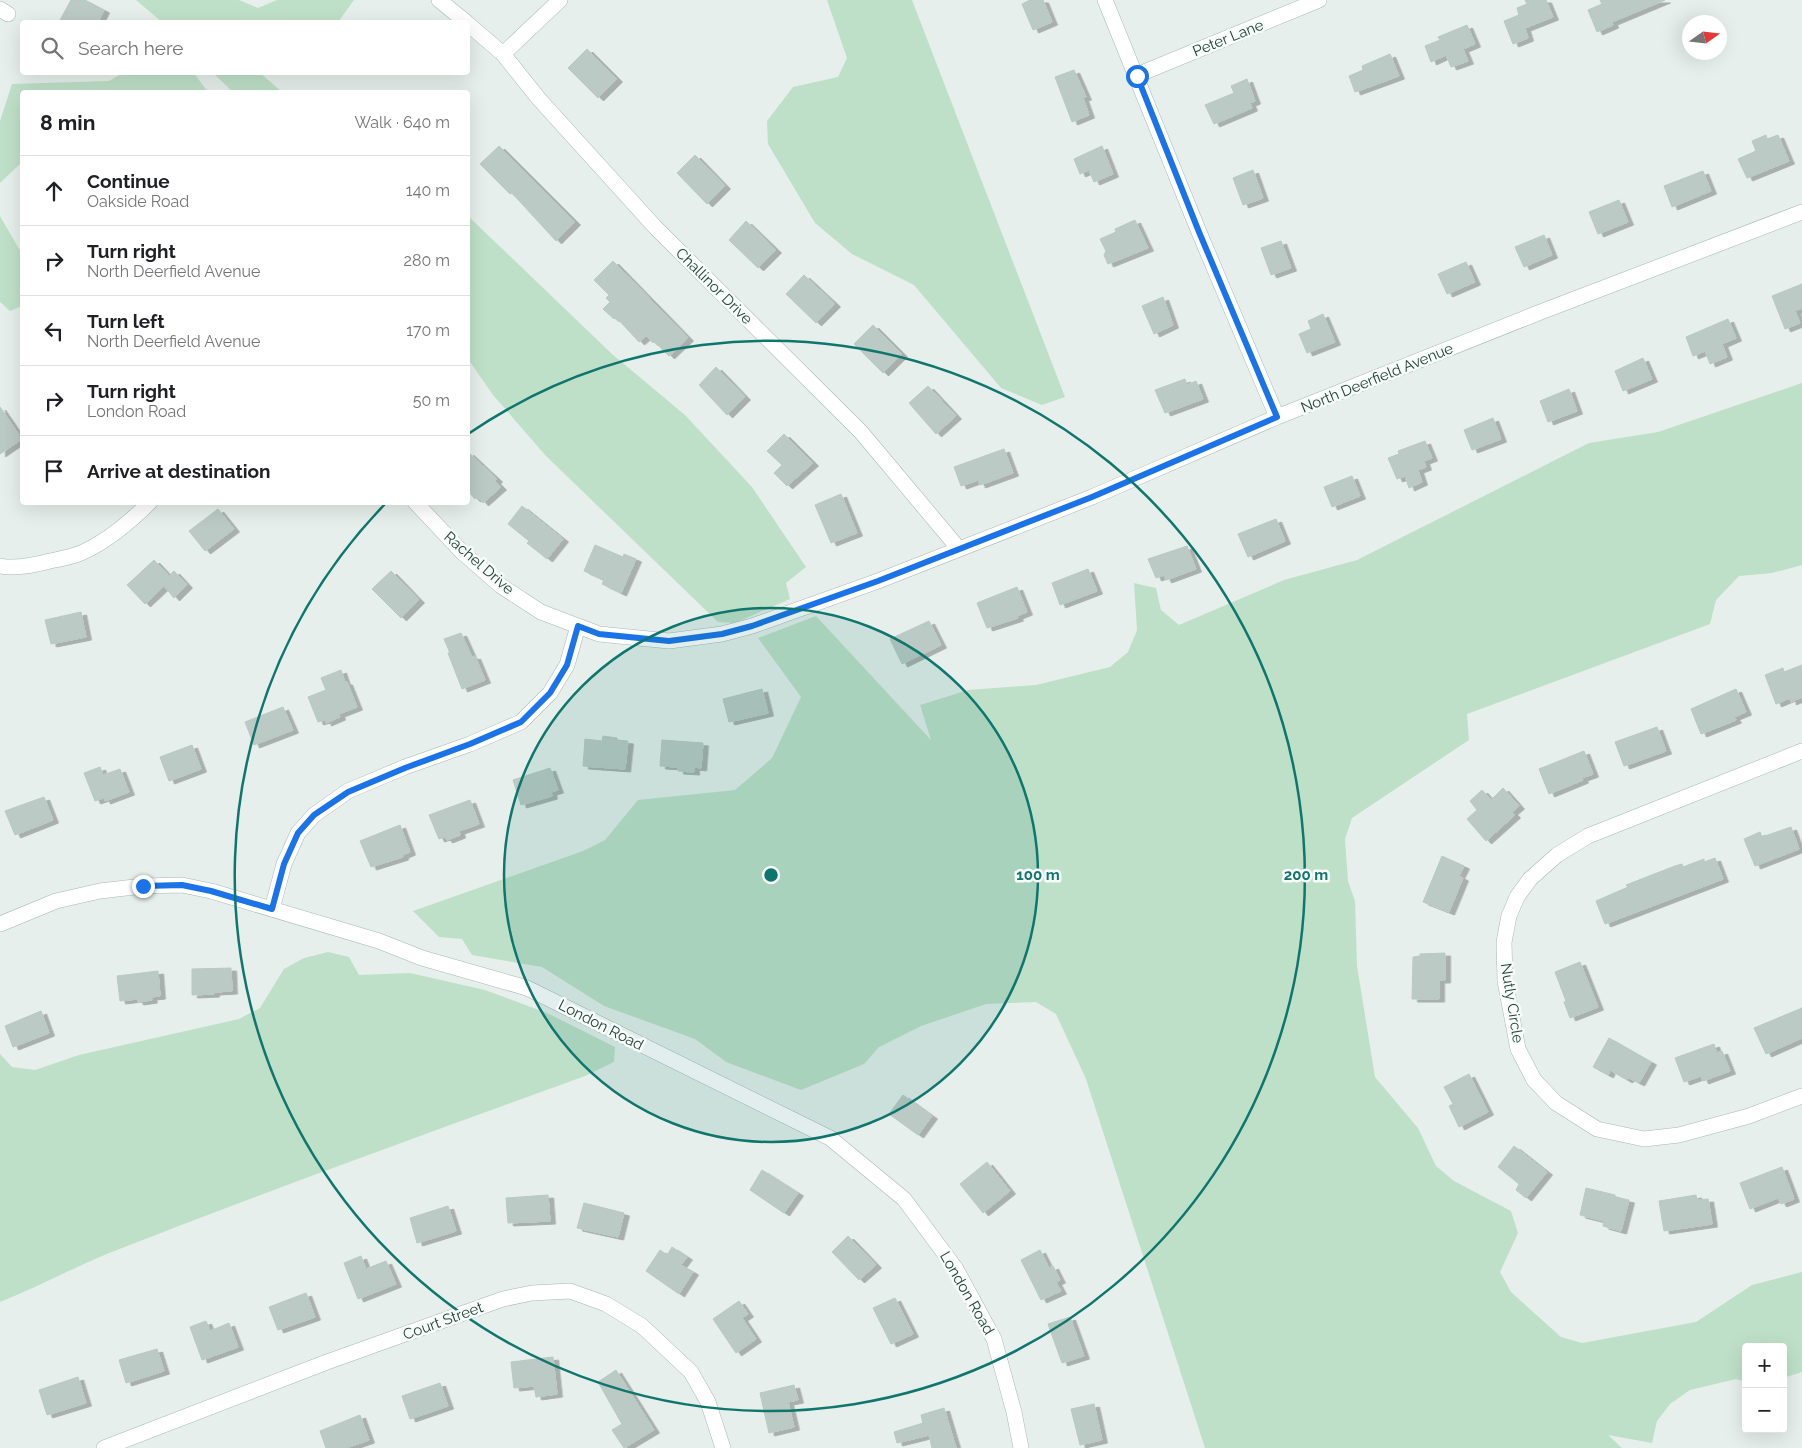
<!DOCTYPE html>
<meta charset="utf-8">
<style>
body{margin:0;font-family:Raleway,sans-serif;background:#f2f2f2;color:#202124}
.controls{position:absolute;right:15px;bottom:15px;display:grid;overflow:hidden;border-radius:5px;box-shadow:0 5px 20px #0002}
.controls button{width:45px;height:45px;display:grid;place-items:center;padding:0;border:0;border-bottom:1px solid #e0e0e0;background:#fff;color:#202124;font:25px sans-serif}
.compass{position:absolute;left:1682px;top:15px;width:45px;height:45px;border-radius:50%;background:#fff;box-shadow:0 5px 20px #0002;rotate:76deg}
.stop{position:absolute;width:15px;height:15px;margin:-11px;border:4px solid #1a73e8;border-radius:50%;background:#fff}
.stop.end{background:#1a73e8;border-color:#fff;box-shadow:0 1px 5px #0008}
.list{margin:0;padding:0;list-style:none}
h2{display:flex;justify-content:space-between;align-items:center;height:65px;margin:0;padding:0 20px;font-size:21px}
h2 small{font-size:16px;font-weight:400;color:#757577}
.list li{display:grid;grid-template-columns:32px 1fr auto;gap:15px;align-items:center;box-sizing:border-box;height:70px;padding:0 20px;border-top:1px solid #e0e0e0}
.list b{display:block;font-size:19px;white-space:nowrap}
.list p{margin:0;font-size:16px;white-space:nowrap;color:#757577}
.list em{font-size:16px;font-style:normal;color:#757577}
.icon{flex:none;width:28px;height:28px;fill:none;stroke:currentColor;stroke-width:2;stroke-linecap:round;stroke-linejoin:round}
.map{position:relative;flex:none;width:1802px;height:1448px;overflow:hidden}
.search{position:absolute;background:#fff;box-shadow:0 5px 20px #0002;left:20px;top:20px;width:450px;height:55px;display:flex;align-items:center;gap:12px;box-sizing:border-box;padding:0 18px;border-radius:5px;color:#757577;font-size:19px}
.panel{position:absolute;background:#fff;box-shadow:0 5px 20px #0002;left:20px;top:90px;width:450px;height:415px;border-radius:5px}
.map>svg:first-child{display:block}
.green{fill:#bfe0c8}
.building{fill:#bbcac4;stroke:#b8c9c2;filter:url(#shadow)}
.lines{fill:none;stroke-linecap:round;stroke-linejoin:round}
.minor-casing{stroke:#a8b8b2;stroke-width:16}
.tertiary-casing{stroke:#a8b8b2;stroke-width:16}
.minor{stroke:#fff;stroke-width:15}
.tertiary{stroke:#fff;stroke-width:15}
.route{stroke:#1a73e8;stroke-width:6}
.ring{fill:none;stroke:#0f766e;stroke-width:2.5}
.labels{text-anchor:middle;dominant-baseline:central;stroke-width:5;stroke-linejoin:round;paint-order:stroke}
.street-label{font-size:15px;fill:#24423a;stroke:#f7fbf9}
.centre{fill:#0f766e;stroke:#f7fbf9;stroke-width:2.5}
.ring-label{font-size:15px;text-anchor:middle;font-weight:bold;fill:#0f766e;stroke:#f7fbf9;stroke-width:5;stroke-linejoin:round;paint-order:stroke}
</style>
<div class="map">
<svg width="1802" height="1448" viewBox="0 0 1802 1448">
<defs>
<filter id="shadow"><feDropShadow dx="5.5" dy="3" stdDeviation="0" flood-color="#0004"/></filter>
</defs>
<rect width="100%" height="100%" fill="#e6efeb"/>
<path class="green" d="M136,0H239L258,8L277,0H354L338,22H162Z
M827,0H912L1065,397L1042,405L1001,388L914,285L852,254L815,223L768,144L767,121L793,87L838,77L847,58Z
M193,72L208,92H22V162L0,183V121L12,84L109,81L123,73Z
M213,73H260L282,92H233Z
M0,216L22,254V306L10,311L0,302Z
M468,216L612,354L685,415L752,487L806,567L786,583L790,599L735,623L718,622L546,456L493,395L468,359Z
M1802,383V565L1772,573L1739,576L1716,600L1710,624L1467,714L1469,740L1352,818L1345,839L1348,881L1355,901L1357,966L1375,1077L1418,1128L1436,1166L1454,1181L1511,1211L1518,1233L1500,1272L1511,1292L1561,1337L1582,1343L1696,1322L1752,1285L1802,1272V1372L1783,1378V1347H1746V1382L1736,1379L1690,1390L1670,1404L1657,1421L1652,1443L1608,1435L1622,1448H1205L1086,1079L1056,1014L1036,1002L986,1004L921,1026L879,1047L864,1064L801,1090L726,1062L695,1039L604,1006L542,967L472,955L462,939L439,937L413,911L583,851L605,840L638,800L735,790L772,758L801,697L758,638L816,616L931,740L920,705L968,690L1036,685L1110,667L1128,652L1137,630L1134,583L1156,588L1161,610L1179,625L1284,580L1357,560L1589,443L1658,432Z
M328,952L349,957L359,975L410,973L485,990L547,1013L615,1047L614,1062L585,1076C429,1133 273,1189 117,1250C78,1265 40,1286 0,1302V1054L12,1067L35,1070L79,1055L239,1019L260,1008L284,969L304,958Z"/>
<path class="building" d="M71,0H85L104,10L98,22H59Z
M1030,0H1043L1052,22L1033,30L1022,4Z
M1525,0H1546L1553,17L1525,28L1528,38L1513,44L1504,21L1519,15L1517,8L1527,4Z
M1600,0H1665L1612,22L1613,25L1597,32L1588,10L1602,4Z
M1467,25L1475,44L1463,49L1468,61L1451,67L1446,55L1431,62L1425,46L1440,40L1438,37Z
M587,49L617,79L598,98L568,68Z
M1390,54L1399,76L1355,92L1349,76L1363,70L1362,66Z
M1074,70L1086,97L1083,98L1089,115L1072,122L1055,77Z
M1247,79L1255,101L1250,103L1252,108L1214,124L1205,105L1234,93L1231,86Z
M1766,135L1767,139L1778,135L1789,161L1747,178L1738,159L1756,151L1752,141Z
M499,146L575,222L556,241L512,193L510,194L480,164Z
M1102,146L1113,174L1094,182L1089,170L1080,174L1074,159Z
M695,155L725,186L707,204L677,173Z
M1253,170L1263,198L1243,205L1233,178Z
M1703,171L1711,191L1672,207L1664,186Z
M1619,200L1628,222L1598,234L1589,212Z
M1135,220L1148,248L1108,264L1104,255L1106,251L1100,239L1116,232L1115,229Z
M746,221L776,250L758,268L729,240Z
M1544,235L1552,255L1524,267L1515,247Z
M1281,241L1291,268L1271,275L1261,248Z
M613,261L688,338L669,356L654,341L653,343L646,336L639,342L616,317L614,319L603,309L610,302L606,298L609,295L594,280Z
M1466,262L1475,282L1447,294L1438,274Z
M804,275L835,304L816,323L786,294Z
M1802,284V308L1795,311L1800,323L1785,329L1772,296Z
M1163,297L1173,325L1154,334L1142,306Z
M1323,314L1335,342L1307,353L1299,334L1311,329L1308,321Z
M1728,319L1736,338L1722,344L1727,357L1710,364L1705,351L1693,356L1686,337Z
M873,325L902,354L883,373L854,344Z
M1643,358L1652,379L1623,391L1615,371Z
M716,367L745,397L727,415L699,385Z
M1185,379L1187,385L1196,381L1203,399L1165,413L1155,390Z
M928,386L956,416L936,434L909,403Z
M1569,389L1577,411L1548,422L1540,401Z
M0,407L22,439L0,454Z
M1493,418L1501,439L1472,450L1464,430Z
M784,434L813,463L787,486L774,473L782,465L767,451Z
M1425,441L1432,458L1424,461L1426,467L1418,470L1422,482L1409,488L1405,476L1397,479L1388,458L1399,454L1398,451Z
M1004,449L1013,473L980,485L978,480L961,486L954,467Z
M468,452L497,479L495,481L501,487L483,503L478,497L475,499L468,491Z
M1352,476L1360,496L1332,507L1324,487Z
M841,494L857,533L831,543L815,505Z
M522,506L563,539L547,559L527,543L529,541L508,524Z
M218,509L234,529L205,551L189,531Z
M1276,519L1285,541L1248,557L1238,534Z
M595,545L623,557L624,554L636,559L621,593L602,584L604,580L584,571Z
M1187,546L1196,569L1166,580L1164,575L1156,578L1148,559Z
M154,560L169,576L174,571L187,585L174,598L164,586L145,604L127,585Z
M1088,569L1097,591L1060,605L1052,583Z
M391,571L419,600L401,618L372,589Z
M1017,587L1027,612L1017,616L1018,618L987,628L977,603Z
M81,612L86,637L51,644L45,620Z
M929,621L941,645L902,664L890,639Z
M461,633L472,657L475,656L485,680L462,689L448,653H450L444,639Z
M1802,665V697L1791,702L1790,698L1776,704L1765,675L1783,668L1784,672Z
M341,670L345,682H347L357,707L339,714L340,717L326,723L325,720L318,722L308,697L326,690L321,678Z
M762,689L768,713L729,722L723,699Z
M1736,689L1746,712L1734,717L1736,720L1701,734L1691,709Z
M283,707L293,730L254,745L245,722Z
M1657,727L1666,751L1624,766L1615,742Z
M603,736L617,738V740L628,741L625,769L583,766L585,739L602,741Z
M662,740L703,743L701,768L694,767V772L678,771V767L660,766Z
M192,745L201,769L169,781L160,757Z
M1584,751L1593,774L1582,778L1583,780L1549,794L1539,769Z
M100,767L103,775L120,769L129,792L105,801L104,798L95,801L84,773Z
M550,768L558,790L551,792L552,796L521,805L513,780Z
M1503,788L1519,806L1512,812L1515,815L1486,841L1467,819L1477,810L1470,801L1482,790L1491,800Z
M44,797L53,820L15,835L5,811Z
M470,800L479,824L459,831L460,835L447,840L445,837L439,839L429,815Z
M400,825L410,852L403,855V857L371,867L360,841Z
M1791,827L1799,849L1755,866L1744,839L1760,832L1762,837Z
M1442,856L1464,866L1459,876L1463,878L1449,912L1423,902Z
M1715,858L1723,879L1605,924L1596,901L1628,887L1626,885L1675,866L1682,864L1683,867L1704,859V862Z
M1445,953V980H1439V999H1412L1413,957L1420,956V954Z
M1580,962L1598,1007L1570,1018L1564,1002L1566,1001L1555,972Z
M231,968L232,991L214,992V994L192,995V969Z
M158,971L160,996L151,997L152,1000L138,1002L137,999L120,1001L117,976Z
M1802,1008V1038L1766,1054L1754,1028Z
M41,1011L49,1033L13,1047L5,1026Z
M1609,1038L1651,1062L1639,1083L1629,1078L1627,1080L1610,1070L1608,1075L1593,1067Z
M1714,1044L1717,1053L1722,1051L1730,1071L1703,1081L1701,1076L1684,1082L1675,1058Z
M1469,1074L1488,1112L1459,1127L1449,1106L1453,1104L1444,1087Z
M903,1095L932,1116L918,1135L889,1114Z
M1514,1146L1547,1172L1526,1198L1516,1190L1519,1184L1498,1167Z
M987,1162L1010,1191L983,1213L960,1184Z
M1782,1167L1794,1199L1781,1204L1778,1198L1750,1209L1740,1183Z
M762,1170L798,1193L784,1213L750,1190Z
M1586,1188L1615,1195V1197L1629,1200L1621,1231L1603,1226L1604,1221L1580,1215Z
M548,1195L550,1221L508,1223L506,1198Z
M1696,1195L1697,1200L1708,1199L1712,1224L1664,1231L1659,1201Z
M584,1203L624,1213L618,1237L577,1228Z
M448,1206L456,1231L417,1243L410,1218Z
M848,1236L876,1265L859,1280L832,1252Z
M672,1247L687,1257L681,1265L693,1272L679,1294L646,1271L660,1250L667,1255Z
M1040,1250L1049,1268L1053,1266L1060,1280L1056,1282L1061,1291L1041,1300L1021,1260Z
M361,1256L366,1269L386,1261L396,1284L358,1299L344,1263Z
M306,1293L315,1317L278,1330L269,1307Z
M895,1298L913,1334L891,1344L873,1308Z
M739,1301L748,1314L742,1318L756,1339L736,1353L713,1319Z
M1070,1317L1084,1356L1062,1363L1048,1324Z
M206,1321L210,1331L229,1323L238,1347L202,1360L190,1327Z
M157,1349L164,1371L126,1383L119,1360Z
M553,1357L557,1394L536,1397L534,1386L514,1388L511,1362Z
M616,1370L654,1430L624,1448L612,1430L622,1424L598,1382Z
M78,1377L86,1403L47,1415L39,1390Z
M440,1383L448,1406L410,1419L402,1396Z
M794,1385L798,1400L788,1402L794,1427L769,1433L760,1393Z
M1094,1404L1102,1440L1080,1445L1071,1409Z
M944,1408L956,1448H932L929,1435L897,1443L894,1432L923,1423L921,1415Z
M360,1415L369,1440L346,1448H326L320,1431Z"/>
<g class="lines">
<defs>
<path id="minor" d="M439,0L466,22
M1105,0L1199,232L1277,417
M0,9L8,14
M468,24L503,54L539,99L655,227L861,432L959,549
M503,54L560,0
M1137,75L1319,0
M415,502L462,552L501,586L541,612L599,634L669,641L722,634L752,626L878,581L1092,497L1277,417L1538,313L1802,212
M0,566C16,569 35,565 50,561C60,559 71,557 81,553C106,542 130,522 150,502
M1802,751L1588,836L1557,855L1530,879L1517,897L1509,916L1504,942L1505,981L1518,1049L1534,1080L1556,1103L1597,1129L1644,1139L1679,1135L1749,1116L1802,1096
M272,909L284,864L298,833L314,815L348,791L405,767L470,744L521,722L550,693L567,665L578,626
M104,1448L327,1362L503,1299L532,1293L570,1291L606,1304L642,1326L691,1372L708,1402L723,1448"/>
<path id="tertiary" d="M0,924L56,901L100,891L143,886L182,885L211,891L379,941L422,958L527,988L830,1138L904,1199L956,1269L994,1339L1014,1412L1021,1448"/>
</defs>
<use href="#minor" class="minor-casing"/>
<use href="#tertiary" class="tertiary-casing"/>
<use href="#minor" class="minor"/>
<use href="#tertiary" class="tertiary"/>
</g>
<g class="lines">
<path class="route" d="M143,886L182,885L211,891L272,909L284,864L298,833L314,815L348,792L405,768L470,744L521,722L550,693L567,665L578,626L599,634L669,641L722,634L752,626L878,581L1092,497L1277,417L1199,232L1137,76"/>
</g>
<circle cx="771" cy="875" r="267" fill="#0f766e" fill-opacity=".12"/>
<g class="ring">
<circle cx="771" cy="875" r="267"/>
<path d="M468 434A535 535 0 1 1 386 503"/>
</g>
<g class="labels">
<g class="street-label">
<text transform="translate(1228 38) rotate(-22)">Peter Lane</text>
<text transform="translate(714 286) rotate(45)">Challinor Drive</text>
<text transform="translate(1377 378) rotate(-22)">North Deerfield Avenue</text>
<text transform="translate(479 563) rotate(41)">Rachel Drive</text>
<text transform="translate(1512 1003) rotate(81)">Nutly Circle</text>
<text transform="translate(601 1025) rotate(27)">London Road</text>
<text transform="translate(967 1293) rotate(60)">London Road</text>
<text transform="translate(443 1321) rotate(-20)">Court Street</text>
</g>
</g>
<circle cx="771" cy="875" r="8" class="centre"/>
<g class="ring-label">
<text x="1038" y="880">100 m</text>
<text x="1306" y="880">200 m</text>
</g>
</svg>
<div class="controls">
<button>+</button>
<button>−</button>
</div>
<svg class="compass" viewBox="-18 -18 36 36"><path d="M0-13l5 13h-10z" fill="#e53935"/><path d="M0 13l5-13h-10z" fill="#757577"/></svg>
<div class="stop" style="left:1137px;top:76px"></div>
<div class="stop end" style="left:143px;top:886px"></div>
<div class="search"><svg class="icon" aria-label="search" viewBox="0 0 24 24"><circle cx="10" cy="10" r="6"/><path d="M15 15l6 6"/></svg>Search here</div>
<section class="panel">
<h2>8 min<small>Walk · 640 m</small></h2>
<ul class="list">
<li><svg class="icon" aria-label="ahead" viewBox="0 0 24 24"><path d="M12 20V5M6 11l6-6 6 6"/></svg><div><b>Continue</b><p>Oakside Road</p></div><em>140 m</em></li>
<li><svg class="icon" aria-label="right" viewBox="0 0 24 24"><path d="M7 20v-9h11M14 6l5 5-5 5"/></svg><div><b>Turn right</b><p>North Deerfield Avenue</p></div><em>280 m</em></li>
<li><svg class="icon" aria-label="left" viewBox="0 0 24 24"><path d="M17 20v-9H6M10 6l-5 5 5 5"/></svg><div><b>Turn left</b><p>North Deerfield Avenue</p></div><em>170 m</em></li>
<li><svg class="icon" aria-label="right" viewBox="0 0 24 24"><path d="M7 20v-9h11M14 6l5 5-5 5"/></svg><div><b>Turn right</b><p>London Road</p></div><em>50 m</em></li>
<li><svg class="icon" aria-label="arrive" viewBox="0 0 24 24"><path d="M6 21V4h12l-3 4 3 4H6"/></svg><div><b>Arrive at destination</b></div></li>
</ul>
</section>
</div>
